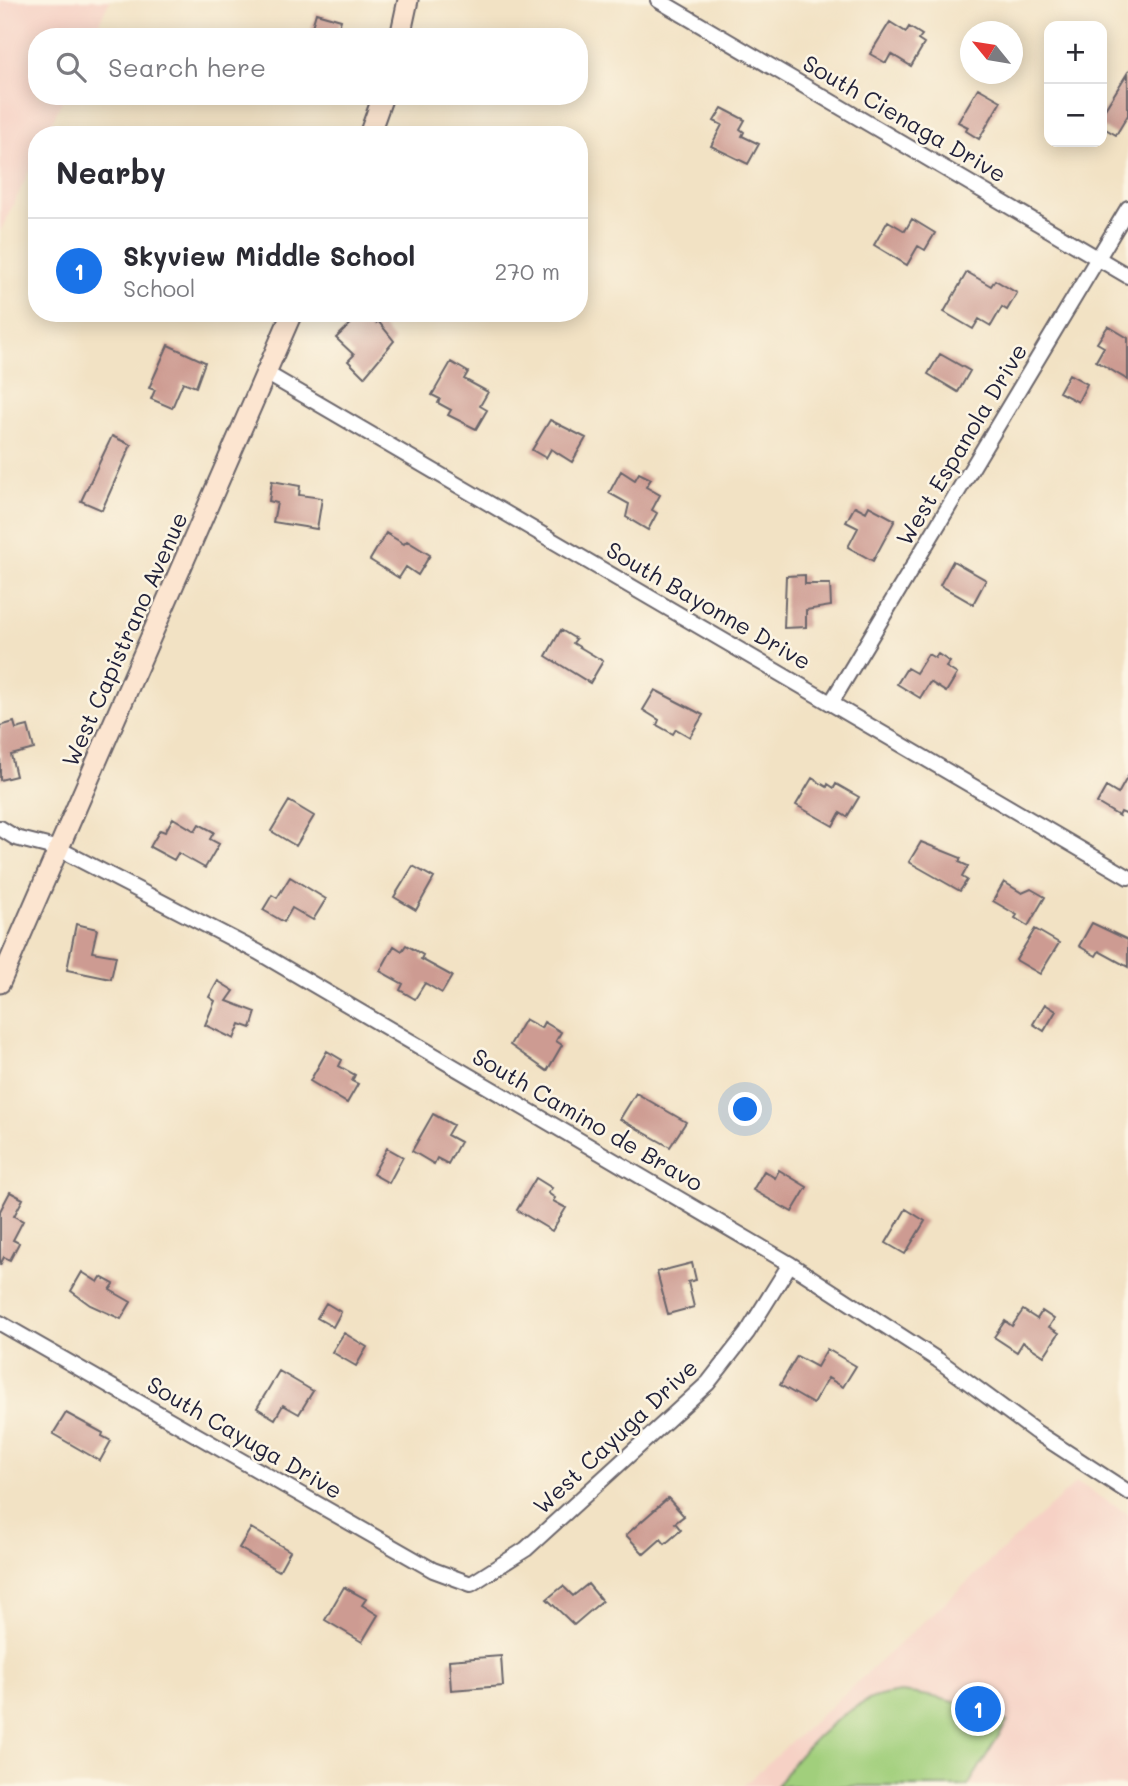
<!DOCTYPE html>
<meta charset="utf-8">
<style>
body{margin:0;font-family:Mali,sans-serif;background:#f2f2f3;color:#2b2b33}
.controls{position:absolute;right:21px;top:21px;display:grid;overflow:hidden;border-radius:14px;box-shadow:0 4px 18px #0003}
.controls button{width:63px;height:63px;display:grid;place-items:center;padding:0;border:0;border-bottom:2px solid #e1e1e2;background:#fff;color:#2b2b33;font:35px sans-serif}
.compass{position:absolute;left:960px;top:21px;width:63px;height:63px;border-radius:50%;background:#fff;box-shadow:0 4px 18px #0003;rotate:300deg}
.you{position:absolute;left:746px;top:1110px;width:24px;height:24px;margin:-18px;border:5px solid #fff;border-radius:50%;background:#1a73e8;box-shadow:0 0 0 10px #1a73e833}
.badge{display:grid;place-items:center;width:46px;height:46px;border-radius:50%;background:#1a73e8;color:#fff;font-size:23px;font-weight:700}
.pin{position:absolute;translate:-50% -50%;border:4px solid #fff;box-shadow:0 2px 7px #0006}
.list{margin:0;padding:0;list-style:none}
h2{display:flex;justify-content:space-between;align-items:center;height:91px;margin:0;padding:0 28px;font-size:30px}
h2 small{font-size:23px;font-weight:400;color:#7c7c81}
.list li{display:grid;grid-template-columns:46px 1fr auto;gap:21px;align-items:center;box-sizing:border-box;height:105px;padding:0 28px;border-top:2px solid #e1e1e2}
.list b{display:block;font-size:26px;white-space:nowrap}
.list p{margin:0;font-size:23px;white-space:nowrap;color:#7c7c81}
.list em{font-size:23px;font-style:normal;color:#7c7c81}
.icon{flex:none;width:38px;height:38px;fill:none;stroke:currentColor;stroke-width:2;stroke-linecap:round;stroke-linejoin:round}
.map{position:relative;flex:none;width:1128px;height:1786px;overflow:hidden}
.search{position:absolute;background:#fff;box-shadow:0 4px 18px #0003;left:28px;top:28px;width:560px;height:77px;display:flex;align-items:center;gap:18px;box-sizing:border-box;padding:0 24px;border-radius:28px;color:#7c7c81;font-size:26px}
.panel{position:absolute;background:#fff;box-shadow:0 4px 18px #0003;left:28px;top:126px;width:560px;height:196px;border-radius:28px}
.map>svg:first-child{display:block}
.built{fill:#f6d1c5}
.green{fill:#a1cf7c;stroke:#62785c;stroke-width:2}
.building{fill:#cd9b92}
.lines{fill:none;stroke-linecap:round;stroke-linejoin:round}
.street-casing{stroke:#6b656b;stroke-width:18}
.secondary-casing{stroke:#6b656b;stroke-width:23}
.street{stroke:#fff;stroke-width:14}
.secondary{stroke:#fce5d0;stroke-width:19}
.labels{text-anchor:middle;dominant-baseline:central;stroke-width:5;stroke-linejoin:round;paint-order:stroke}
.street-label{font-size:23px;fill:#22223b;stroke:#fcf5e5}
</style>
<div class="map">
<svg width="1128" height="1786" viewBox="0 0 1128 1786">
<rect width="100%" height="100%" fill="#fcf5e5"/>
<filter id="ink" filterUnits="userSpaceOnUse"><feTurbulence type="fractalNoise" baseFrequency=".0143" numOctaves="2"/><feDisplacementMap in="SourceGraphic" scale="14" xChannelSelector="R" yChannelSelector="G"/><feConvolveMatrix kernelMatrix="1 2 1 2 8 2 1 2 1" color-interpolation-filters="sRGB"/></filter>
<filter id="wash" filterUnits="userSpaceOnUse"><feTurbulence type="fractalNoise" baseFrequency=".00686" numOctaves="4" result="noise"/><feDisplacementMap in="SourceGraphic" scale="28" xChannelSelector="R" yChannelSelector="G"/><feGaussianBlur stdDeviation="1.57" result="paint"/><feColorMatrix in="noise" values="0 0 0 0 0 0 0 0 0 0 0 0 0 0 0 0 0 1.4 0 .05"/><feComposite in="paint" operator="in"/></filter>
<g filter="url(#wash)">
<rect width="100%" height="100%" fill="#f2e2c4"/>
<path class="built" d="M0,0H110L92,37H37V96H64L46,135H37V155L0,232Z
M1077,1482L1128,1514V1786H743Z"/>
<path class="green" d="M901,1692C939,1696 972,1705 1007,1722L968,1786H777C798,1752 833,1717 869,1700C878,1695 891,1694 901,1692Z"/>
<g id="blocks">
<path class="building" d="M316,13L341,20L336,37H309Z
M890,22L906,32L909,27L922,35L918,40L924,44L911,66L891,54L886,63L870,54Z
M1128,72V115L1116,135L1102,127V114Z
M978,88L1001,101L979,139L966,131L968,127L958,122Z
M722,108L745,120L740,129L744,132L742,136L759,144L748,164L711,146L722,125L714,121Z
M912,219L935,233L925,250L918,246L907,265L874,245L888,221L905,231Z
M967,272L991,286L995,280L1017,293L1007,310L1002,307L991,326L979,319L973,329L944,312Z
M362,313H366L376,323L378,321L394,341L364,377L348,361L354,355L336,338Z
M1108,326L1128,338V380L1096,361L1104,347L1097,343Z
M168,345L205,362L196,387L183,382L172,408L151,399L155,390L149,388Z
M940,354L970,371L958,392L928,374Z
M451,362L468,372L464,379L488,392L480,406L487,410L476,429L448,415L451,410L438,403L440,399L432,395Z
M1069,374L1087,384L1078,402L1059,392Z
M550,420L586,438L572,462L551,449L546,458L532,450Z
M112,436L131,445L102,510L81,501Z
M621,471L635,480L639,473L651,479L646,487L660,495L652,510L657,513L648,530L626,517L629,504L609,493Z
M272,481L300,486L299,495L322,498L317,529L273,522L277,503L269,501Z
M855,506L866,512L869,506L895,520L873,561L848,547L858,528L846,522Z
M386,533L404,544L407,541L430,555L418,575L406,567L399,578L370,560Z
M953,561L986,580L973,604L940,585Z
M805,575V584H830L831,606L806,610V627L784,628L786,576Z
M561,630L576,639L573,643L603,661L590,683L546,656Z
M928,654L935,658L938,654L950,662L946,667L957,674L946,692L930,682L920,698L897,684L907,668L916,673Z
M655,690L703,715L690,737L676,729L673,734L657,725L659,720L643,710Z
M14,722L16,729L28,726L34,749L11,755L16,776L0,780V726Z
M1128,776V815L1121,812L1119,816L1097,803L1106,787L1118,794Z
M812,778L827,787L828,784L834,788L836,784L859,797L847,817L840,813L833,826L796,805Z
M289,801L314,816L296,846L271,831Z
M173,818L195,831L199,824L214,832L210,839L219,844L205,868L178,853L174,860L150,847L160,830L165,832Z
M921,842L961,858L959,862L968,866L962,877L967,880L960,891L909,862Z
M413,866L434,878L416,910L394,897Z
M290,877L326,899L313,920L292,908L284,922L263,910L272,895L277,898Z
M1004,882L1022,893L1031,889L1045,897L1028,926L1015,918L1017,915L993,901Z
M1092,923L1128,940V967L1099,951L1096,956L1079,946Z
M76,924L97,929L92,952L116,956L111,979L67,970Z
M1035,929L1059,943L1040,974L1016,960Z
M406,945L423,955L421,959L452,976L442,993L425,983L415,999L400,990L403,984L380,971L394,946L402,951Z
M218,981L234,991L227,1001L256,1012L251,1028L240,1024L234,1039L205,1025L215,1001L209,997Z
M1045,1004L1056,1011L1044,1031L1033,1024Z
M525,1019L541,1028L544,1022L561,1032L556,1041L562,1045L547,1071L510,1045Z
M327,1051L342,1060L339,1066L355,1075L352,1081L358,1084L347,1103L310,1081Z
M636,1093L686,1122L670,1147L620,1119Z
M433,1114L453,1125L447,1135L460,1142L448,1164L437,1158L434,1164L412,1151Z
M387,1148L403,1157L389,1183L373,1174Z
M779,1170L807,1187L792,1212L753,1190L764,1171L775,1178Z
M536,1178L552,1188L548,1193L555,1198L553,1201L566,1208L552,1231L517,1210Z
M10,1192L23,1199L14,1216L23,1221L13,1240L19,1243L10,1260L4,1257L0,1265V1211Z
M906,1209L925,1221L905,1254L886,1243Z
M692,1263L696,1280L688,1282L694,1307L668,1314L657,1272Z
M82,1272L98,1282L101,1277L114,1284L110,1290L131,1302L121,1319L90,1305L71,1291Z
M326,1303L341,1312L333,1327L317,1318Z
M1023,1310L1037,1319L1042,1311L1054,1319L1049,1327L1059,1333L1044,1356L1023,1342L1017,1352L994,1337L1005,1321L1012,1326Z
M344,1333L367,1347L356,1366L332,1352Z
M827,1349L856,1366L843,1387L828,1378L813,1404L780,1385L797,1356L817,1367Z
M279,1371L313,1391L299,1414L283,1405L275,1419L257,1408Z
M66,1413L103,1433L102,1436L111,1441L100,1461L53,1434Z
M668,1498L684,1516L675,1523L681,1530L665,1544L661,1539L644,1554L626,1535Z
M251,1528L290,1551L279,1571L239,1548Z
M588,1584L602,1601L574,1625L547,1599L563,1586L573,1596Z
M344,1587L366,1599L362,1605L378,1615L362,1642L325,1620Z
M501,1656L503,1686L451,1690L449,1660Z"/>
</g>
</g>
<g filter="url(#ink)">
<use href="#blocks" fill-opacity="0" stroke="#6b656b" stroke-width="2"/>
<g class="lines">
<defs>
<path id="street" d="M658,0L1128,276
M266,373L1128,877
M831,703L1128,208
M0,828L16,838L59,849L258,952L790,1264L938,1360L1036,1432L1128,1492
M0,1323L433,1570L471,1584L526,1549L708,1383L747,1333L790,1264"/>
<path id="secondary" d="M400,37L408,0
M369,135L383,96
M0,983L292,313"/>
</defs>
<use href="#street" class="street-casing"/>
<use href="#secondary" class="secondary-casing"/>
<use href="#street" class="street"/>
<use href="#secondary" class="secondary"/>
</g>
</g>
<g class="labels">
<g class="street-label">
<text transform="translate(905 118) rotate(30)">South Cienaga Drive</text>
<text transform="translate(961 444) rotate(-59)">West Espanola Drive</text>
<text transform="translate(709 605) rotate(30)">South Bayonne Drive</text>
<text transform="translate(124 639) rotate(-66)">West Capistrano Avenue</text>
<text transform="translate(588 1119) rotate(30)">South Camino de Bravo</text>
<text transform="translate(615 1436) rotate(-43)">West Cayuga Drive</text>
<text transform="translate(245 1437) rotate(30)">South Cayuga Drive</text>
</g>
</g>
</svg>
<div class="controls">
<button>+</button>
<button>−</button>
</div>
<svg class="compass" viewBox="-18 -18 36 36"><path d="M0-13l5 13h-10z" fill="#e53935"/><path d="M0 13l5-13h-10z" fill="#7c7c81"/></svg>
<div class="you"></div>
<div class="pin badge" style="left:978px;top:1709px">1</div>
<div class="search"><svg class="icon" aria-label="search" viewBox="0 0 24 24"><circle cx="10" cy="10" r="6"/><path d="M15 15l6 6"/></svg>Search here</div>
<section class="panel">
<h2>Nearby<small></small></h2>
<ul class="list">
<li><span class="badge">1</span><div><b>Skyview Middle School</b><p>School</p></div><em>270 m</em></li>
</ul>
</section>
</div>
